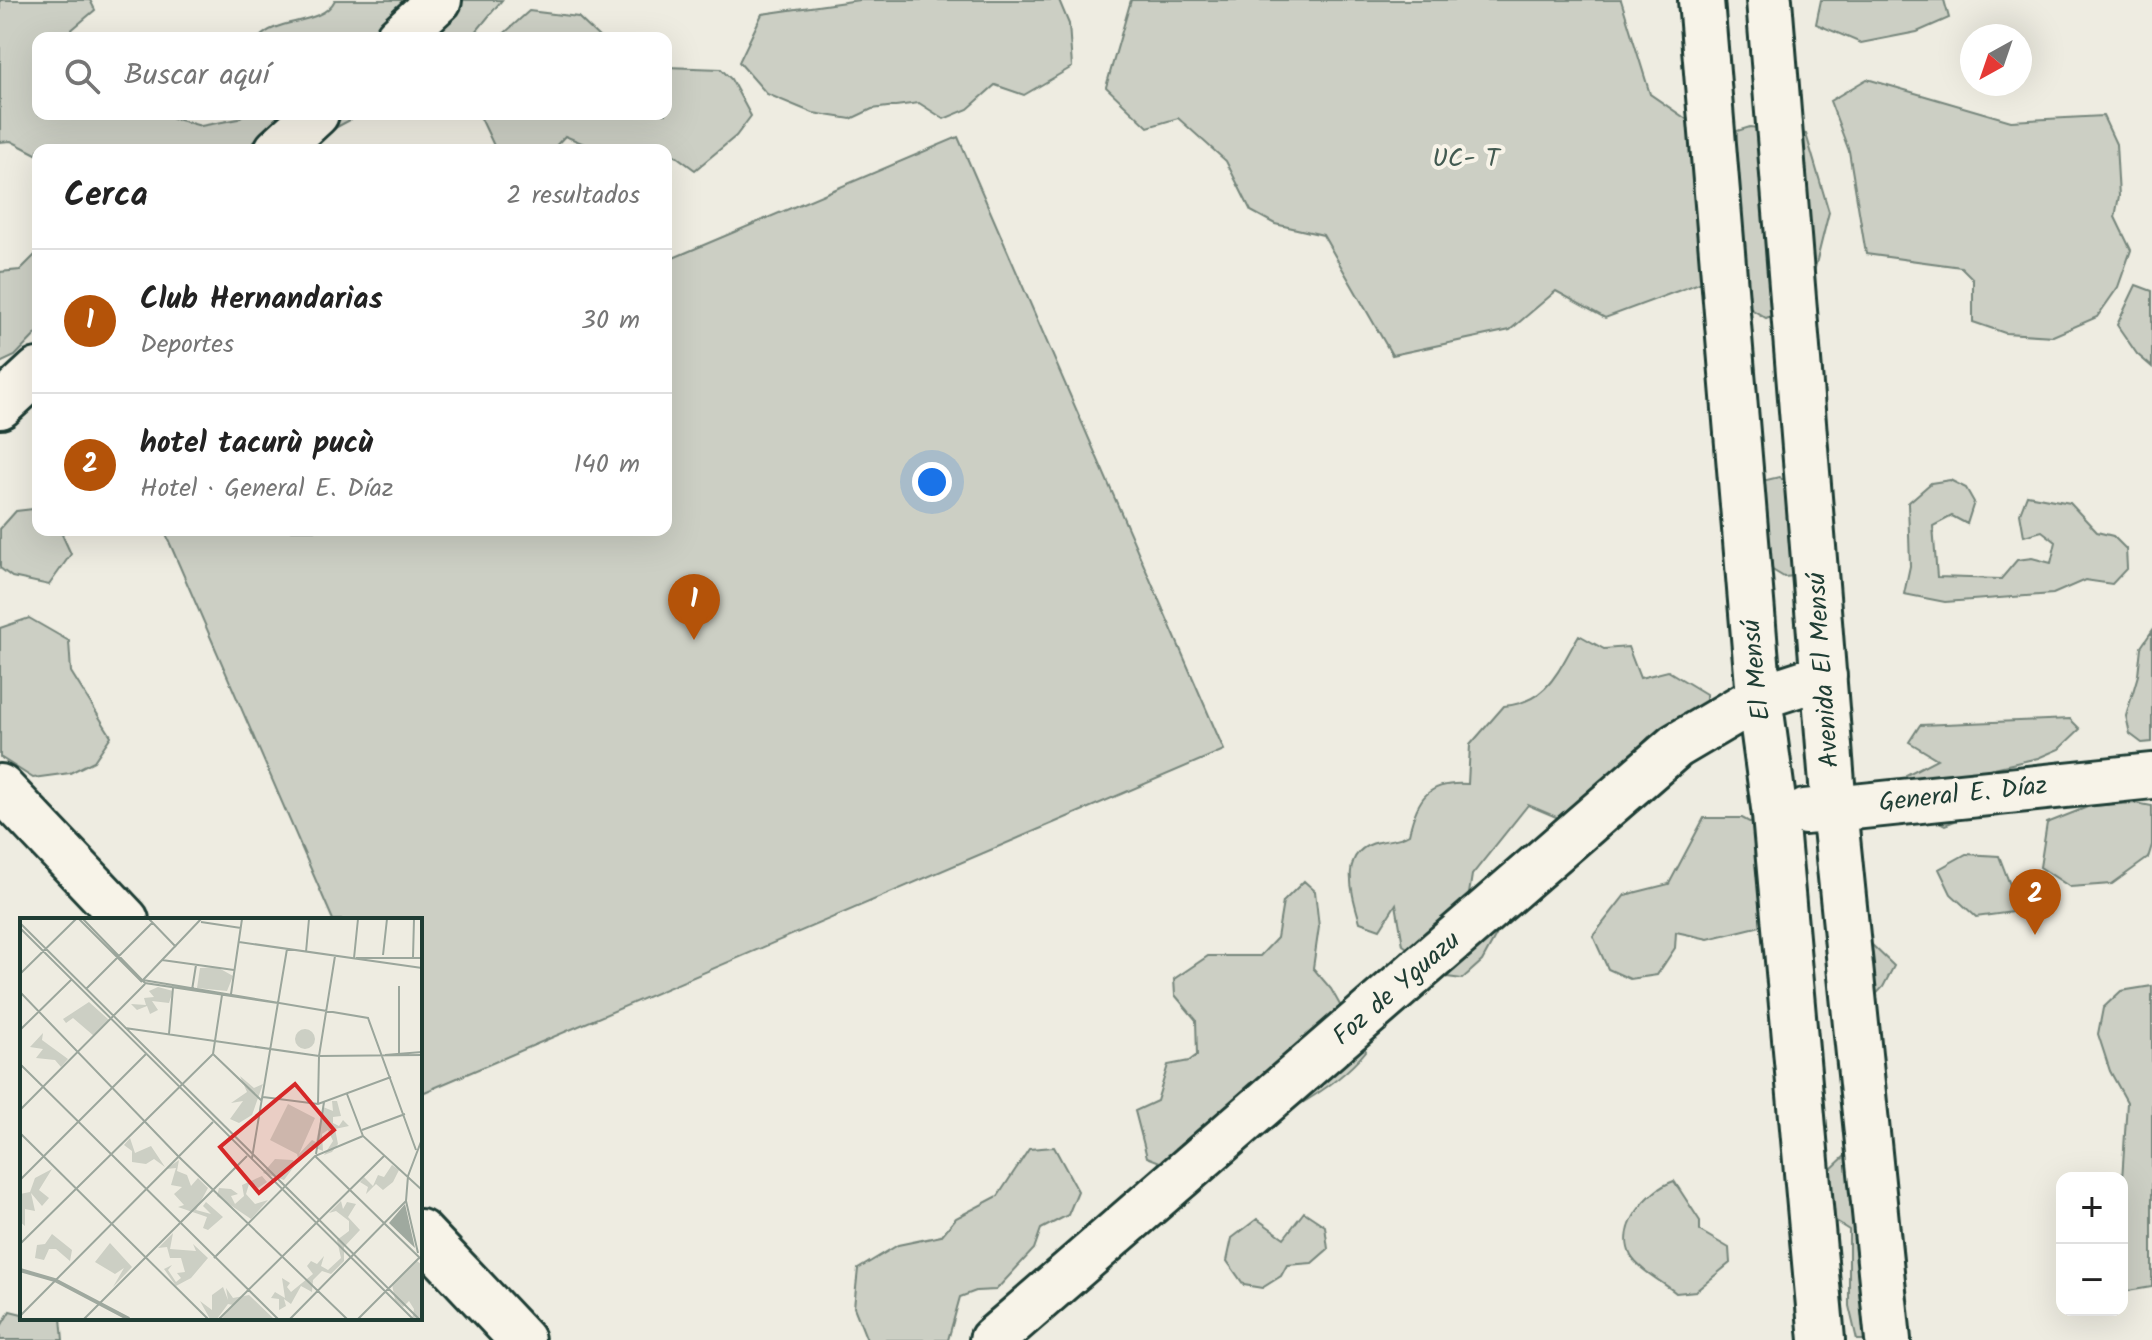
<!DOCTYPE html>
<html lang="es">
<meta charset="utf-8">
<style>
body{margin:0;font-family:Kalam,sans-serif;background:#f6f6f6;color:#222}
.controls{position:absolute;right:24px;bottom:24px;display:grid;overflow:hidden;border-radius:16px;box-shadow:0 8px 32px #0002}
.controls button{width:72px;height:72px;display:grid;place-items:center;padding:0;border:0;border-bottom:2px solid #e0e0e0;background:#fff;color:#222;font:40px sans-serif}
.compass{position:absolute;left:1960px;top:24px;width:72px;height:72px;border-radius:50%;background:#fff;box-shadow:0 8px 32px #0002;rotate:220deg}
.you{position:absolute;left:932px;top:482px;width:28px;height:28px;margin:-20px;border:6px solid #fff;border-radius:50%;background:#1a73e8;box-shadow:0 0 0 12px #1a73e833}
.badge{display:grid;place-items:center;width:52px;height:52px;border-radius:50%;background:#b45309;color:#fff;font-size:26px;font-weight:700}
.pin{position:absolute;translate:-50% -66px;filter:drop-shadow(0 2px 4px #0008)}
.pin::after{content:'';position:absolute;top:42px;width:28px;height:24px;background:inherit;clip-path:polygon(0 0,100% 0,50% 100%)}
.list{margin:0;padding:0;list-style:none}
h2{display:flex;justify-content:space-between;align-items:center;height:104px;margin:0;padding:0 32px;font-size:34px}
h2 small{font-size:26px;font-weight:400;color:#767676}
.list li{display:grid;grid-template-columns:52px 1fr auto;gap:24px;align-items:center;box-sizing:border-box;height:144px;padding:0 32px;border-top:2px solid #e0e0e0}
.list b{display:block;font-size:30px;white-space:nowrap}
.list p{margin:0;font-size:26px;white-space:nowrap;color:#767676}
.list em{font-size:26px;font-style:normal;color:#767676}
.icon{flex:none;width:44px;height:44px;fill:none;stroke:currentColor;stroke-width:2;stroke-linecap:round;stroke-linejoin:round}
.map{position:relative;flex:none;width:2152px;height:1340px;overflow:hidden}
.search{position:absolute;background:#fff;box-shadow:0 8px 32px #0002;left:32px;top:32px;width:640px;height:88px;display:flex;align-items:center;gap:20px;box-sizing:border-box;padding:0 28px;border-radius:16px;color:#767676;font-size:30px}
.panel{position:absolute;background:#fff;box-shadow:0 8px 32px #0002;left:32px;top:144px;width:640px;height:392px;border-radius:16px}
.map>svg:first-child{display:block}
.green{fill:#cccfc4;stroke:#76867c;stroke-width:2}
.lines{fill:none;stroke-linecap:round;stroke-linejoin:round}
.street-casing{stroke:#1f3d34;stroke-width:50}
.street{stroke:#f7f3e8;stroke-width:44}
.labels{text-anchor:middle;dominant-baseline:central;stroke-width:8;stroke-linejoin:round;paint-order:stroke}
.park-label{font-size:26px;fill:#425a51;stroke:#f7f3e8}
.street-label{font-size:26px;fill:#1f3d34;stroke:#f7f3e8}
.inset-river{fill:none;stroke:#9fa99f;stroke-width:4}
.inset-road{fill:none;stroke:#9ba69c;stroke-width:2}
.view{fill:#d62828;fill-opacity:0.15;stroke:#d62828;stroke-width:4}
.inset-edge{fill:none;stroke:#1f3d34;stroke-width:4}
</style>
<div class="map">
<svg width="2152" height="1340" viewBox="0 0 2152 1340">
<rect width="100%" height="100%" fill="#eeece1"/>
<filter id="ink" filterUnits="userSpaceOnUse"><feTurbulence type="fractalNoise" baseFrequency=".0125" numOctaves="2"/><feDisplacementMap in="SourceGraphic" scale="16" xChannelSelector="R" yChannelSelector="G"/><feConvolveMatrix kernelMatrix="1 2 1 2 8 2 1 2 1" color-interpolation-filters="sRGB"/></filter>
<g filter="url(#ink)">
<path class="green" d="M0,0H90L95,10L69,32L72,38H38V114H158L201,126L238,119L244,114H361L322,135L312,150H38V155L11,141L0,142Z
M335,0H502L471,38H259C278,17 322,26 335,0Z
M859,0H1059L1069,24L1072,67L1024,95L995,85L968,109L944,119L919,103L872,109L851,119L813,113L767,94L739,62L762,14Z
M1131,0H1621L1650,94L1734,152L1737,131L1750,127L1806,134L1829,212L1807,300L1766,318L1720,290L1721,275L1605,318L1556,291L1510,330L1392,355L1323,235L1275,224L1251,211L1226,161L1178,118L1148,127L1106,87Z
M1821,0H1944L1949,18L1917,32L1861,43L1816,24Z
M529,11L578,17L600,38H499Z
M666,67L721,69L731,79L751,116L736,136L695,170L665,148L622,144L594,148L565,136L552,150H496L479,114H666Z
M1867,79L2011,121L2103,116L2116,144L2119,196L2115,217L2131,250L2118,287L2097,317L2053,336L2005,333L1973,322V279L1961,267L1866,254L1849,151L1830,101Z
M958,137L1224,750L420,1094V920H333L164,530H666V261Z
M38,252V332L15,356L0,363V272L20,270Z
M2136,285L2152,291V367L2137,354L2117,325Z
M1779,477L1827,513L1794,576L1784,577L1746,554L1758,482Z
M1950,480L1966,488L1974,502L1967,524L1952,516L1933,526L1937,577L2001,579L2017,560L2032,558L2051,563L2056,542L2042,531L2024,536L2020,513L2027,495L2070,503L2097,532L2113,536L2126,549L2127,568L2112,584L2085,580L2053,594L1945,602L1904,594L1910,566L1908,503L1931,483Z
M33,509L38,511V530H60L71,554L49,585L12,577L0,568V529L16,511Z
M29,618L69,641L71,672L111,736L94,761L70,773L33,778L0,757V628Z
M2152,631V742L2142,743L2130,734L2126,716L2138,675L2141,647Z
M1579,635L1604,649L1628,647L1640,678L1668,671L1706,694V736L1661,742L1649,737L1568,822L1528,805L1472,875L1468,900L1499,930L1482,961L1462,979L1447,977L1403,945L1396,904L1380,929L1360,922C1352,894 1337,850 1379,842C1391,839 1397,841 1409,834C1417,798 1428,781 1468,784L1470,745L1504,706C1549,702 1558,670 1579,635Z
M2070,719L2080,729L2059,749L2038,758L1976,772L1975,813L1945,825L1916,810L1906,775L1937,759L1909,742L1920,725Z
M2136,803L2152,806V845L2148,858L2112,884L2070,887L2040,867L2047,823L2090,806Z
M1704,818H1742L1755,825L1765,925L1708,939L1676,932L1675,948L1657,975L1630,979L1608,969L1593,936L1625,895L1669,884Z
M1966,854L1999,856L2020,911L1976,917L1951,894L1939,869Z
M1304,881L1315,891L1319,927L1313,968L1331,989L1366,1051C1323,1105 1232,1137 1170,1166L1147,1157L1135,1111L1157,1101L1168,1065L1189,1061L1197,1055L1196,1020L1175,995L1174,979L1208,956H1260L1277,938L1283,902Z
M1868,941L1894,966L1883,987L1868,1003Z
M2152,986V1287L2122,1292L2125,1257L2122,1180L2127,1102L2110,1071L2098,1034L2103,1008L2121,991Z
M1054,1147L1078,1191L1068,1215L1041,1229L1034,1249L996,1290L976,1291L960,1297L948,1340H867L854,1307L858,1269L898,1245L941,1236L956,1218L998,1196L1029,1149Z
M1848,1153L1905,1340H1857L1849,1306V1230L1825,1215L1829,1171Z
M1674,1181L1700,1221V1231L1729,1248L1730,1263L1696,1291L1676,1293C1664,1283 1638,1269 1631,1256C1616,1227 1648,1190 1674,1181Z
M1304,1212L1325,1226L1328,1249L1312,1263L1287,1265L1281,1276L1262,1288L1244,1285L1227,1261L1232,1238L1257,1219L1284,1238Z
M10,1311L22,1314V1318H61L63,1340H0V1328Z"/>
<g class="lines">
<defs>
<path id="street" d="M1701,0L1759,697L1775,815L1822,1340
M1769,0L1834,808L1888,1340
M398,38L439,0
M277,150L316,114
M0,406L38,371
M0,787L126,920
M1805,812L2152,776
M420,1232L522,1340
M992,1340L1676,746L1759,697L1824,676"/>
</defs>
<use href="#street" class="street-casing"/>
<use href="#street" class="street"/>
</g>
</g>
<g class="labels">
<g class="park-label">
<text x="1466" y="159">UC- T</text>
</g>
<g class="street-label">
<text transform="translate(1757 670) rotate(-96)">El Mensú</text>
<text transform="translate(1824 670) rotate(-94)">Avenida El Mensú</text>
<text transform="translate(1963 795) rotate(-6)">General E. Díaz</text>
<text transform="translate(1397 989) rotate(-41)">Foz de Yguazu</text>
</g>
</g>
<g transform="translate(20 918)">
<rect width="402" height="402" fill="#eeece1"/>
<path d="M197,49L213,58L207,73L177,70L180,50ZM138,69L153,73L149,85L132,83L138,92L130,96L127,88L117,92L111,86L126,87L124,80L134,79L129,73ZM69,84L89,102L74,118L53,100L46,105L43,101ZM275 121a10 10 0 1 1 20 0a10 10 0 1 1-20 0ZM23,115L22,122L48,141L41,149L35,142L16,140L23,131L10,129ZM220,158L234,170L243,166L232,197L219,205L210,201L223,183L211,185L227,174ZM312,183H317L321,198L313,199V205L319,208L323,202L329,208L315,211L318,226L312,234L304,237L313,223L308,212L302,216L303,233L291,228L279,244L277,236L250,222L268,186L295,200L279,236L292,222L296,224L303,189L313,193ZM110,220L115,235L131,228L145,249L134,241L126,246L112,244V233L104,227ZM255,241L273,242L275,247L264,262L243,255ZM159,242L157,253L167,257L171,268L178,260L188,270L176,292L191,296L183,288L186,284L203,299L188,312L183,310L187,299L158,289L164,287L154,276L162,269L151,267L156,250L146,251ZM372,247L379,252L373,264L363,272L356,266L346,276L348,269L340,264L344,259L353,268L358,257L364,259ZM32,251L19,272L29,280L22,288L11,275L15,293L5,291V308L0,304V276L10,274L15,260ZM242,258L247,264L238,270L229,266L226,276L235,286L248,282L231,301L197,278L199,270L211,271L218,276L211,278L215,286L224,278L222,267ZM321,283L323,291L327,284L336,286L328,299L340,312L324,329V343L311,356L302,353L293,362L292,374L281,368L271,386L264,381L266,388L259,392V381L251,380L255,374L265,380L262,360L270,365L267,369L271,374L293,356L287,348L291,343L297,346L304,338L301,348L308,352L321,340L317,322L329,313V303L316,293L309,295ZM153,315L150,331L176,333L173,326L188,340L171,360L156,368L144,351L152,347L148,352L156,364L161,360L157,355L165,354L161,340H150L147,329L138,330ZM32,316L52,332L50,343L36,331H29L24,342L15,340L17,327L25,326ZM90,325L112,349L93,369L104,350L95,356L75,344ZM397,343L402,347V400L392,401L394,391L389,383L383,389L375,382L372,366ZM203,369L208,382L206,370L213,380L229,377L254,401H201L213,387L208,386L197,401H190L180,383L192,392V377Z" fill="#cccfc4"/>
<path d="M385,286L395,330L369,305Z" fill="#9fa99f"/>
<path class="inset-river" d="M0,352L35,362L109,401"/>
<path class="inset-road" d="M59,1L122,64M63,1L125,65L258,85M129,1L156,29M181,4L221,10M0,5L399,401M0,10L393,401M219,24L402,50M286,34L289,1M363,37L367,1M393,39L394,1M334,40L338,1M336,40H402M142,42L214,52M0,56L56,1M123,62L348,100L396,232M123,62L181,1M66,71L132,5M172,72L176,47M0,74L158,238L327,401M211,76L222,1M105,110L299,138L402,137M0,112L51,62M149,116L153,70M193,136L242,183M193,136L202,77M379,136V68M365,137L402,134M0,146L258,401M327,176L343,218L402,272M243,179L298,186L371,159M298,186L299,138L315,38M0,192L125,66M342,212L385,196M0,215L188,401M296,236L304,184M295,238L402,342M232,240L267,31M0,262L126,136M0,326L193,136M398,335L386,283L388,258L402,221M194,340L295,238L343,218M0,398L193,204M64,401L227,238M199,401L364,238M270,401L386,283M338,401L400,339"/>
<path class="view" d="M275,166L314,212L239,275L200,229Z"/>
<rect width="402" height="402" class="inset-edge"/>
</g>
</svg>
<div class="controls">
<button>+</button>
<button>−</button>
</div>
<svg class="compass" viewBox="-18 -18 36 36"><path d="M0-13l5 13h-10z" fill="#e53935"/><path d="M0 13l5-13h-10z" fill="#767676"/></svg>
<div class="you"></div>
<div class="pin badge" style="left:694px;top:640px">1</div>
<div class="pin badge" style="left:2035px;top:935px">2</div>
<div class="search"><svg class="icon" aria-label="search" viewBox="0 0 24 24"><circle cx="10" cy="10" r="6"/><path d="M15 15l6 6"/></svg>Buscar aquí</div>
<section class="panel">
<h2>Cerca<small>2 resultados</small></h2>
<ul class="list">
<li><span class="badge">1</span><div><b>Club Hernandarias</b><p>Deportes</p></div><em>30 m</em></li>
<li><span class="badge">2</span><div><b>hotel tacurù pucù</b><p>Hotel · General E. Díaz</p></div><em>140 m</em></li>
</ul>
</section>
</div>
